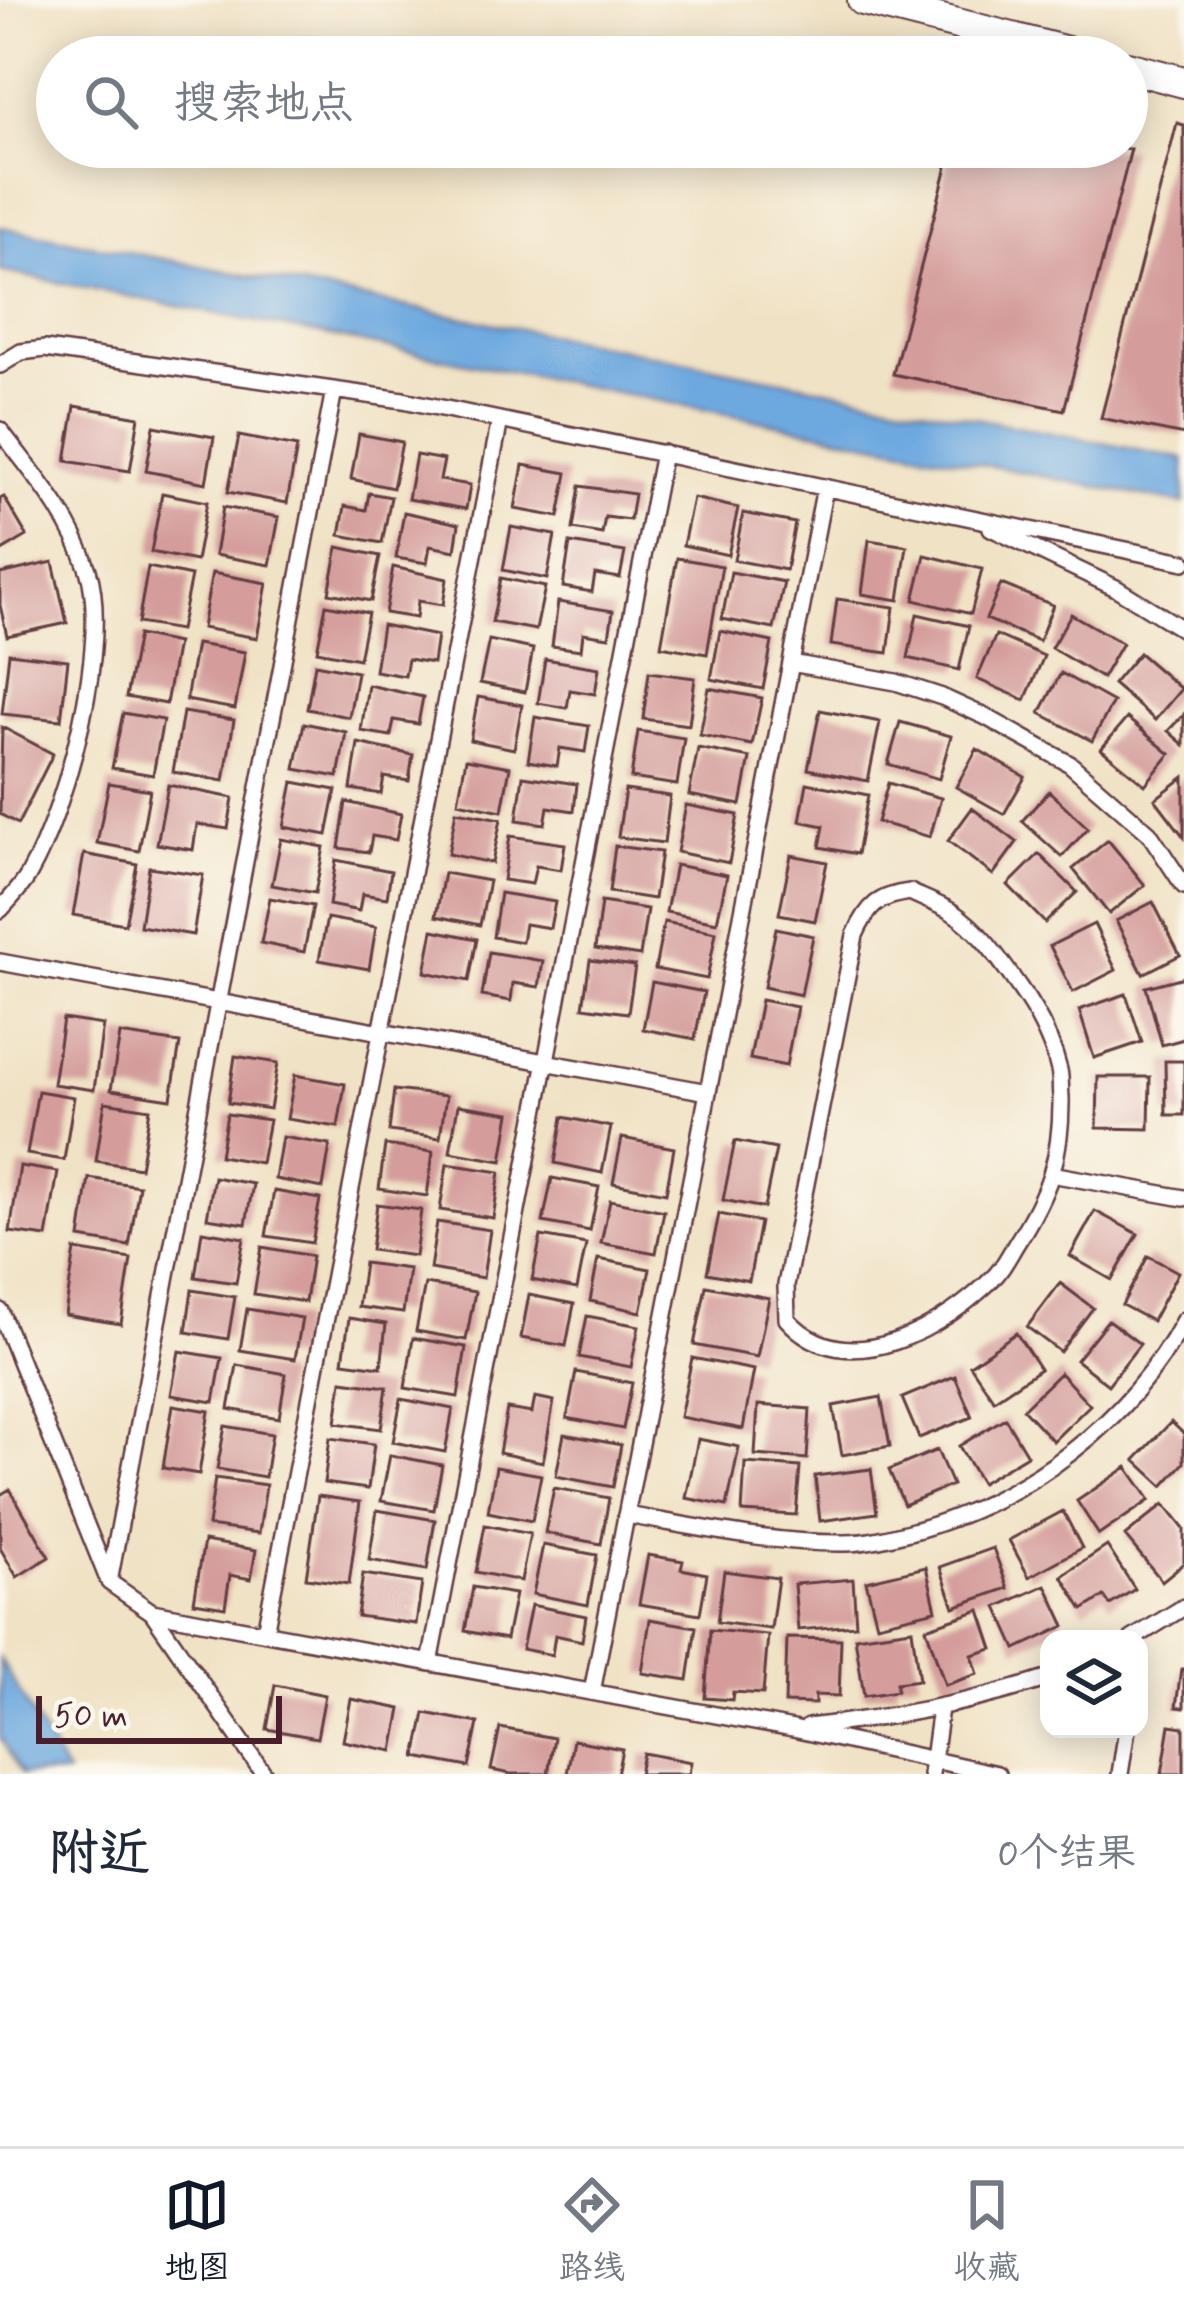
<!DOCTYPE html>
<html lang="zh">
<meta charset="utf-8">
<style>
body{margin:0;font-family:Mynerve,"LXGW WenKai TC",sans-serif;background:#f6f6f7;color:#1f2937}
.controls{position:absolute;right:36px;bottom:36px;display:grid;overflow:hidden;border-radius:24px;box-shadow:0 6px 30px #0003}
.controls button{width:108px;height:108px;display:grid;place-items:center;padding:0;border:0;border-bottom:3px solid #e0e1e3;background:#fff;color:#1f2937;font:60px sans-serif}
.scale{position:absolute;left:36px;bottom:30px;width:246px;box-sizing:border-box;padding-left:12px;border:6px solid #4a1f2b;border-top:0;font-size:33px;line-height:42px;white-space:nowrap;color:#4a1f2b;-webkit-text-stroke:9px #fbf7ec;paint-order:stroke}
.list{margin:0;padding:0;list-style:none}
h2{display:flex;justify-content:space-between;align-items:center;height:156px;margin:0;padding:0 48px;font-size:51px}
h2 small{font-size:39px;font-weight:400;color:#747a83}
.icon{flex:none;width:66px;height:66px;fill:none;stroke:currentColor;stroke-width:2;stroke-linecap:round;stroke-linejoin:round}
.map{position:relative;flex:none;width:1184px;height:1774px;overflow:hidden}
.search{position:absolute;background:#fff;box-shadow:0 6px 30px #0003;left:36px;right:36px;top:36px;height:132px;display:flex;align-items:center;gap:30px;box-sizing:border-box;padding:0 42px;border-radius:66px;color:#747a83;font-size:45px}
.sheet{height:372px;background:#fff}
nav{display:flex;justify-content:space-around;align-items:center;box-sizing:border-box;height:168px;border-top:3px solid #e0e1e3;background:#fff;font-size:33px;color:#747a83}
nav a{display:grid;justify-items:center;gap:6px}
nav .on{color:#111827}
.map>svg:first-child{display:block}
.water{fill:#6da9df;stroke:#5c6485;stroke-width:3}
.building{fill:#d49d9b}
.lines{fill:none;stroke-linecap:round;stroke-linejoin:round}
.service-casing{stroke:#633c42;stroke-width:20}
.minor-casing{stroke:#633c42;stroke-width:34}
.service{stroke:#fff;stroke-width:15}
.minor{stroke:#fff;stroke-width:30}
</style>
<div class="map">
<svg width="1184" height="1774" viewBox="0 0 1184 1774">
<rect width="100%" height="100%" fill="#fbf7ec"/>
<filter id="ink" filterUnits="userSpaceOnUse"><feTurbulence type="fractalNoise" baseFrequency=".00833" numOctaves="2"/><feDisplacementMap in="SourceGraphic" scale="24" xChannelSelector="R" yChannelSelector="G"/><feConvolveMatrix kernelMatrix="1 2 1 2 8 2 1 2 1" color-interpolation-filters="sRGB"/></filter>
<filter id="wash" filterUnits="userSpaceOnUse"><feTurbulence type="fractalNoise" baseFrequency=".004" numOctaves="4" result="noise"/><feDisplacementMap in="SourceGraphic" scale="48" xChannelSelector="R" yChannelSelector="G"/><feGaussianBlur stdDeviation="2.7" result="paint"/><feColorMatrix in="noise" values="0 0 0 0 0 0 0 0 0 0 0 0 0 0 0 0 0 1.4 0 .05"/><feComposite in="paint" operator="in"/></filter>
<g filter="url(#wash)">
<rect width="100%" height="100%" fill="#f0e2c5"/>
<path class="water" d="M0,227L1184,459V504L0,271Z
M0,1659L9,1675L67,1774H21L0,1737Z"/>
<g id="blocks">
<path class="building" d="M1177,123L1184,125V435L1101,418Z
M952,147L1131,149L1064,410L893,374Z
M75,406L139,417L130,471L66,461Z
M154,426L214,437L206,483L146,471Z
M359,434L402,442L393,488L351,479Z
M239,436L297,447L287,503L228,492Z
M416,455L444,460L440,480L470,485L466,509L408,499Z
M523,465L567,473L559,517L515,509Z
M580,486L634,494L630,520L605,517L602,534L573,529Z
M162,493L207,502L196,561L151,552Z
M369,493L391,497L382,543L340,535L345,506L366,510Z
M4,497L27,536L0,552V499Z
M693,498L738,508L728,555L683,545Z
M223,507L279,517L270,565L215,555Z
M404,512L459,524L455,551L430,546L427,563L396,558Z
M743,513L795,523L786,570L734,560Z
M511,527L555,535L547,579L503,570Z
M869,540L907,546L899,600L862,594Z
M570,543L625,552L620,578L595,574L592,592L563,587Z
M338,547L380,556L371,601L329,593Z
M925,555L982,569L971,614L914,600Z
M677,558L722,566L707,654L661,646Z
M53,562L67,623L7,636L0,605V574Z
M148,567L191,576L180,630L138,623Z
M393,567L447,579L443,605L418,601L416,618L385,613Z
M731,572L784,582L774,629L722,619Z
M212,573L267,583L257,638L202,628Z
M501,578L545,587L536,630L492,622Z
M1001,584L1053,605L1039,641L986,619Z
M837,599L894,607L888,653L831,645Z
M558,602L613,611L609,637L583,633L581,650L552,646Z
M326,605L368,613L359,659L317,651Z
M917,614L969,626L959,670L908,658Z
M1071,614L1122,643L1102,678L1051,648Z
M382,625L437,636L433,663L408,659L405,676L375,671Z
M720,631L772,642L763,689L711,679Z
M138,635L177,643L166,704L126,697Z
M996,635L1044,656L1025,700L977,679Z
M489,640L533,649L525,692L480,683Z
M196,644L245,652L235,709L186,700Z
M9,653L68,660L61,720L2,714Z
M1139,653L1181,689L1155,720L1113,684Z
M545,659L599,668L595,694L570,690L567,708L538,703Z
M315,664L357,672L349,717L307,709Z
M649,672L695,678L689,725L643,719Z
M1061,673L1113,702L1092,741L1040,713Z
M368,685L423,697L418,724L394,720L391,736L361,731Z
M709,688L762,698L752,745L700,735Z
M478,697L522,705L514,749L470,740Z
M820,710L880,722L868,781L808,769Z
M183,712L234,720L224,781L173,772Z
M123,713L163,720L153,775L112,768Z
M1184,714V745L1168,731Z
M535,717L589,726L585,752L560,748L557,766L528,761Z
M1127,718L1170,754L1145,785L1101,749Z
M900,722L951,736L939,779L888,764Z
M304,723L346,732L338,777L295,769Z
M2,727L53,754L18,824L0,814Z
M638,731L684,738L677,785L631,778Z
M358,743L413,755L409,781L384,777L381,794L351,789Z
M698,748L750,758L741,805L689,795Z
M977,749L1025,777L1004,814L956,787Z
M466,759L510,767L502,811L458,802Z
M523,776L577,784L574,811L548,807L545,824L517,820Z
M1184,777V837L1155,799Z
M293,782L336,790L327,835L284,827Z
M109,783L150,790L139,851L97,843Z
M807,783L868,795L857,854L820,847L824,826L800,821Z
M888,783L941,798L930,837L877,822Z
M168,785L233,798L228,829L197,824L193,850L157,844Z
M625,790L670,796L664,843L618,837Z
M1049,791L1088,828L1062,857L1022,821Z
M346,802L401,814L396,840L372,836L369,852L339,848Z
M686,805L738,815L729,863L677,852Z
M972,808L1017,842L993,875L948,841Z
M456,811L501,819L492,863L448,854Z
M510,836L565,844L561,870L536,866L532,884L503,880Z
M281,839L324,847L315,893L272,885Z
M1108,840L1145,885L1109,914L1073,869Z
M615,846L661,852L654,899L609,892Z
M84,854L137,864L125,924L73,915Z
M1039,854L1077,892L1045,923L1008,885Z
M791,855L827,862L815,921L779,914Z
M336,860L391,871L387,898L362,894L359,911L329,905Z
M675,865L727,875L717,922L666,912Z
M149,867L203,875L193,935L140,926Z
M444,873L489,881L480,925L436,916Z
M500,893L555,902L550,928L525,924L522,942L493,937Z
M270,898L313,906L304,952L261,943Z
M601,902L647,909L640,956L595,949Z
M1153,902L1180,955L1143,974L1116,921Z
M327,918L376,927L369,969L319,960Z
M664,922L716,932L707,979L655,969Z
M1094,924L1116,970L1073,992L1050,946Z
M776,928L813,936L801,995L764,987Z
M433,930L477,939L469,981L425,972Z
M489,952L543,961L539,987L513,983L511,1001L482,996Z
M590,960L635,966L628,1013L583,1007Z
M1184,977V1039L1162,1045L1146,987Z
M652,982L704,992L695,1039L643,1029Z
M1126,994L1142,1042L1094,1058L1079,1010Z
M761,1000L797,1007L786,1066L750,1059Z
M63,1019L103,1025L94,1090L53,1084Z
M120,1034L180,1043L171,1099L111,1090Z
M235,1056L278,1063L270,1109L228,1103Z
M1165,1061H1184V1115H1166Z
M295,1075L345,1084L338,1127L287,1119Z
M1098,1077H1150L1149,1129L1097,1128Z
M394,1090L446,1096L440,1138L389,1131Z
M38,1091L74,1097L64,1160L27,1154Z
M105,1102L150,1109L140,1168L96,1161Z
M458,1105L510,1113L502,1161L450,1152Z
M227,1114L269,1120L261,1163L220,1156Z
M563,1117L611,1127L602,1173L555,1163Z
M282,1137L330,1145L323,1188L275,1179Z
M622,1138L674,1148L666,1193L613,1183Z
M735,1141L776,1149L764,1208L723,1200Z
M385,1145L433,1152L427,1196L379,1189Z
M447,1164L500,1172L493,1218L440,1210Z
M20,1166L58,1172L47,1237L10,1232Z
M214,1177L253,1184L246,1224L207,1218Z
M89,1178L139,1186L129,1246L80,1238Z
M552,1178L599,1187L590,1231L543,1222Z
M274,1191L320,1199L312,1243L266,1236Z
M610,1200L664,1211L656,1253L601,1243Z
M377,1204L421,1210L415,1256L371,1250Z
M1095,1211L1138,1234L1112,1280L1070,1256Z
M719,1214L760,1222L749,1281L707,1273Z
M437,1222L490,1230L483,1278L430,1269Z
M202,1231L244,1238L236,1283L195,1277Z
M541,1236L586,1244L577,1289L532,1280Z
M262,1247L312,1256L305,1302L254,1294Z
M75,1250L131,1259L121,1324L65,1315Z
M1148,1256L1178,1272L1152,1321L1122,1305Z
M598,1259L650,1269L641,1312L590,1301Z
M364,1263L409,1269L403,1313L358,1307Z
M1060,1283L1093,1308L1060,1352L1027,1327Z
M425,1284L475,1292L466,1340L416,1331Z
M706,1286L769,1298L757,1357L694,1345Z
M192,1290L235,1297L228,1339L186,1332Z
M529,1295L574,1304L566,1346L521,1338Z
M247,1309L302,1318L295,1359L240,1350Z
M587,1316L639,1326L631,1367L579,1357Z
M349,1318L386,1324L381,1367L343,1362Z
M1108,1320L1140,1344L1108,1385L1076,1360Z
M1016,1333L1040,1369L994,1400L970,1365Z
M413,1338L466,1347L458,1397L405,1388Z
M179,1351L222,1358L214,1402L171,1395Z
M692,1358L754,1370L743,1429L680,1417Z
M237,1365L286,1374L279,1418L229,1409Z
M576,1372L632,1383L623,1429L567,1418Z
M1060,1373L1090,1405L1053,1441L1023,1409Z
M955,1376L972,1417L919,1438L902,1398Z
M342,1381L387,1387L381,1429L336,1423Z
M535,1397L554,1401L543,1462L499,1453L507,1409L532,1413Z
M881,1397L890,1446L842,1455L833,1406Z
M401,1399L453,1409L445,1452L393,1442Z
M173,1405L209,1411L199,1474L163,1468Z
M758,1405L810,1409L807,1459L755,1455Z
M1005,1418L1027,1455L981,1483L959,1446Z
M1171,1422L1184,1434V1463L1163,1486L1135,1460Z
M225,1426L272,1434L265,1477L217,1469Z
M564,1434L621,1445L613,1487L556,1476Z
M330,1438L374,1444L368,1489L324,1483Z
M698,1439L739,1447L727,1506L686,1498Z
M937,1450L952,1485L904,1505L889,1470Z
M390,1455L442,1465L434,1510L381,1501Z
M745,1463L800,1467L796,1515L742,1512Z
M496,1467L541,1475L532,1521L488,1512Z
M1127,1467L1150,1500L1099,1535L1077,1501Z
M871,1469L877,1513L820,1521L815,1476Z
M215,1478L266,1485L259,1533L208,1526Z
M554,1488L609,1498L601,1544L545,1533Z
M10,1489L49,1557L17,1577L0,1548V1495Z
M318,1496L360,1502L349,1584L306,1578Z
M1164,1504L1184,1529V1563L1162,1581L1125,1536Z
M377,1510L435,1520L427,1570L369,1560Z
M1063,1511L1082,1548L1029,1577L1009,1540Z
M485,1525L530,1534L521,1581L476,1572Z
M204,1541L256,1550L251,1579L230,1575L225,1607L194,1602Z
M543,1545L597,1555L588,1605L533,1594Z
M1107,1546L1135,1589L1110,1605L1104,1596L1083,1610L1062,1576Z
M993,1548L1008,1588L954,1607L940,1567Z
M648,1555L683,1561L681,1569L707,1574L700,1614L639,1604Z
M926,1567L936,1610L877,1624L866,1581Z
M724,1571L778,1578L771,1629L717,1622Z
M363,1574L422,1583L416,1624L357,1616Z
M853,1579L856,1625L798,1630L794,1584Z
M1046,1585L1065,1626L1016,1649L997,1607Z
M473,1587L515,1594L506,1639L465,1631Z
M531,1605L586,1616L582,1641L555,1635L552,1655L522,1649Z
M980,1610L993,1649L972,1655L978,1674L945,1685L926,1628Z
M650,1619L696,1627L688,1680L642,1673Z
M912,1629L919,1680L896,1683L897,1691L864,1696L855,1637Z
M710,1630L768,1635L763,1694L733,1692L732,1700L705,1698Z
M787,1638L841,1639L839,1696L815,1695V1704L785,1703Z
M1181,1669H1184V1708L1176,1707Z
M275,1685L325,1695L317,1738L267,1729Z
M351,1699L401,1709L393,1751L343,1741Z
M425,1713L478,1723L469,1767L416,1757Z
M1170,1725L1184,1727V1774H1162Z
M500,1728L554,1738L548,1774H511L491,1770Z
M573,1740L622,1749L617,1774H567Z
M643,1753L691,1762L689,1774H639Z"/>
</g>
</g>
<g filter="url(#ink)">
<use href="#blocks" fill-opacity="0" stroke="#633c42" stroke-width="3"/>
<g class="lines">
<defs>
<path id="service" d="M0,365L21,352L45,349L403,400L1184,562
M0,430C34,475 70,514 88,570C111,642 66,809 29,874C22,887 10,899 0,910
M991,528L1116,588L1184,630
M791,663L896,682L942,697L986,717L1070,764L1149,833L1184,886
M910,892C924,899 939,904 952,912C980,930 1000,960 1019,987C1036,1011 1052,1041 1059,1070C1061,1078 1060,1088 1061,1097C1062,1158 1048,1194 1016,1244C1010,1254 1004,1266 996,1275C947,1326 847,1386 787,1319L786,1285L855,935C868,906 878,896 910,892Z
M0,962L708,1092
M1051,1174L1184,1198
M0,1311L109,1582L152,1612L793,1729L997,1774
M626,1515C697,1527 772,1544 845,1543C868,1543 894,1536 917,1530C1028,1499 1130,1422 1184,1320
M109,1582L334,390
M152,1612L264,1774
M265,1632L500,420
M1132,1639L1184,1607
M430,1663L663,453
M592,1692L825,487
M808,1727C890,1718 970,1704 1049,1678
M931,1774L940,1708
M1120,1774L1127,1729"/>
<path id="minor" d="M863,0L1087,57
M1127,67L1184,82"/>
</defs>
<use href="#service" class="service-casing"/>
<use href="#minor" class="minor-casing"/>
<use href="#service" class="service"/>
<use href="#minor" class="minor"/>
</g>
</g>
</svg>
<div class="controls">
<button><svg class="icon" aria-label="layers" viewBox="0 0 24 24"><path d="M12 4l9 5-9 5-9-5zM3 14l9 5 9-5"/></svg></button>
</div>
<div class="scale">50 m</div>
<div class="search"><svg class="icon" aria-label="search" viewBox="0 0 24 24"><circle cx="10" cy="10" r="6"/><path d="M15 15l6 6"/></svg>搜索地点</div>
</div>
<section class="sheet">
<h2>附近<small>0个结果</small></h2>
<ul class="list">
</ul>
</section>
<nav>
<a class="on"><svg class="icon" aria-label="map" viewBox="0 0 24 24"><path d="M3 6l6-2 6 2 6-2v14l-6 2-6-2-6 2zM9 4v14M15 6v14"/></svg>地图</a>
<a><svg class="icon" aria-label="directions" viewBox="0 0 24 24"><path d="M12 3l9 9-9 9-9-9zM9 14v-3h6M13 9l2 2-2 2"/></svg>路线</a>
<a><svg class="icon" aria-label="saved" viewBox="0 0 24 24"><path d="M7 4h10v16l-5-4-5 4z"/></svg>收藏</a>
</nav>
